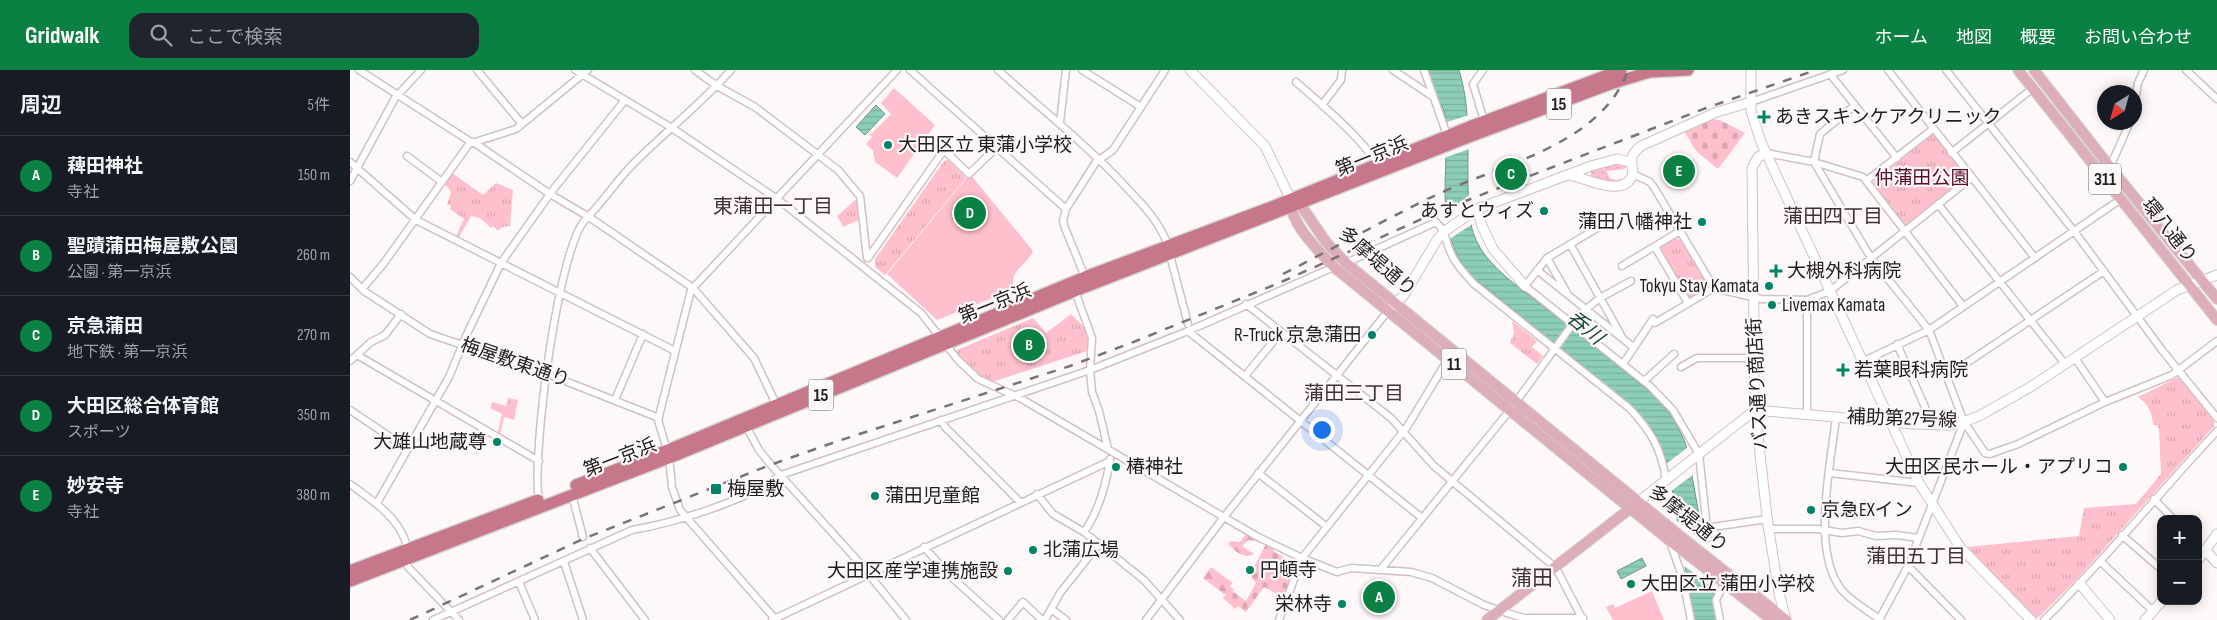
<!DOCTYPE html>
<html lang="ja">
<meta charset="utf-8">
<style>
body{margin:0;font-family:"Sofia Sans Condensed","Noto Sans JP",sans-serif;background:#20242c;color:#f1f3f6}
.controls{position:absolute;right:15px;bottom:15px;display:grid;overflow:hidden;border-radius:10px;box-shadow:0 2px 12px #0003}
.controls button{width:45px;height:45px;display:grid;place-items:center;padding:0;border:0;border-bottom:1px solid #363941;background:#171b24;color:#f1f3f6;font:25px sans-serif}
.compass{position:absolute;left:1747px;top:15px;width:45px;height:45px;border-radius:50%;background:#171b24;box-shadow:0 2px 12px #0003;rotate:217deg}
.you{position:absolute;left:971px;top:359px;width:18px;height:18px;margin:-12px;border:4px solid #fff;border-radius:50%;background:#1a73e8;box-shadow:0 0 0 8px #1a73e833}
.badge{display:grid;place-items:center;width:32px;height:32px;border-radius:50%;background:#0b8043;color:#fff;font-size:16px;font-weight:700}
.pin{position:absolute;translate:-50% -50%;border:2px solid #fff;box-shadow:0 1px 5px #0006}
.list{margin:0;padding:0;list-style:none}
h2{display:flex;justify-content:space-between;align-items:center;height:65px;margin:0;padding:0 20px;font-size:21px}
h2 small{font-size:16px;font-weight:400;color:#9ea1a6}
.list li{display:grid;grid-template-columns:32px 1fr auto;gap:15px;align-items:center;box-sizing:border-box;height:80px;padding:0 20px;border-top:1px solid #363941}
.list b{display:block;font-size:19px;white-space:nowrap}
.list p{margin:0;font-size:16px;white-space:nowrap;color:#9ea1a6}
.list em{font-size:16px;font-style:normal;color:#9ea1a6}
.icon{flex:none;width:28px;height:28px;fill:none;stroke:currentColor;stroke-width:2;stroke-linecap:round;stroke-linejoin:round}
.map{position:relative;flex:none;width:1867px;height:550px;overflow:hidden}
header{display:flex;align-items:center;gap:30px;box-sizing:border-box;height:70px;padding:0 25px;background:#0b8043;color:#fff}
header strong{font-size:24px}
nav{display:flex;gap:28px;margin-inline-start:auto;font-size:18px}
.search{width:350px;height:45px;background:#20242c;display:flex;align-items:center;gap:12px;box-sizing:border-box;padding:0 18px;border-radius:15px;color:#9ea1a6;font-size:19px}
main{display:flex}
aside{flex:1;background:#171b24}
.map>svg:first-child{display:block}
.grass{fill:url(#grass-dots)}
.forest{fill:url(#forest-firs)}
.cemetery{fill:url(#cemetery-stones)}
.park{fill:url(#park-tufts)}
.pitch{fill:#ffc0cd}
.water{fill:url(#water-rules);stroke:#6d9989}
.pier{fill:#fff8f9}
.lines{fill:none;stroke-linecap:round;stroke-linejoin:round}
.street-casing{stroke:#d1c0c4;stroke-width:9}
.secondary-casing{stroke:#d1c0c4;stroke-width:11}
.primary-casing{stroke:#d7d6d6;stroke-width:12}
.highway-casing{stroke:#d7d6d6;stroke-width:14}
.street{stroke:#fff;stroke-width:6}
.secondary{stroke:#fff;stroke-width:9}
.primary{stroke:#ddadb9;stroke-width:10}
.highway{stroke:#c6778a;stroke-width:11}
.rail{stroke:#7a7475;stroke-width:2.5;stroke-dasharray:9 9;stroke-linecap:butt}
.poi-dot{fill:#008466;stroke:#fff8f9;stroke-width:2}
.labels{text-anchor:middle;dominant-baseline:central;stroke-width:4.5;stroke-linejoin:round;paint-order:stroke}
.shield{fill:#fff8f9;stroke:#655f60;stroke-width:1}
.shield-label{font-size:18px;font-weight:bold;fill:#231d1e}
.poi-label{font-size:19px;fill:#231d1e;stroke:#fff8f9;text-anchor:start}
.street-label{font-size:19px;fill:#231d1e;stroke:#fff8f9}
.park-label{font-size:19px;fill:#570e28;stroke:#fff8f9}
.neighbourhood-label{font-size:20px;fill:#3f3134;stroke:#fff8f9}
.water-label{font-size:20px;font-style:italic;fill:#154c3c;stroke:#fff8f9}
.quarter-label{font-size:21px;fill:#3f3134;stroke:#fff8f9}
</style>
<header>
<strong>Gridwalk</strong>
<div class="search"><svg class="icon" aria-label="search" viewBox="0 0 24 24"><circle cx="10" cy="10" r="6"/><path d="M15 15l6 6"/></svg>ここで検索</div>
<nav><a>ホーム</a><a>地図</a><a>概要</a><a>お問い合わせ</a></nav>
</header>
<main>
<aside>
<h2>周辺<small>5件</small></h2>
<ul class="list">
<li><span class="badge">A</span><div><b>薭田神社</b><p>寺社</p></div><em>150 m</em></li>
<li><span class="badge">B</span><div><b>聖蹟蒲田梅屋敷公園</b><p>公園 · 第一京浜</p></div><em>260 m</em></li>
<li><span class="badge">C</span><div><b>京急蒲田</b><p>地下鉄 · 第一京浜</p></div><em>270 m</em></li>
<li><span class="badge">D</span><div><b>大田区総合体育館</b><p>スポーツ</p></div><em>350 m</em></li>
<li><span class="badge">E</span><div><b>妙安寺</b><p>寺社</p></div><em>380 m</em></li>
</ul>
</aside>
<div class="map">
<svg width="1867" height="550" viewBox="0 0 1867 550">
<defs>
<pattern id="grass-dots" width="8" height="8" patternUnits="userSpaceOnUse" patternTransform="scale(1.25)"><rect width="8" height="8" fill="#ffc0cd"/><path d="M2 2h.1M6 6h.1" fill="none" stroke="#daa5b0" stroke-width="1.8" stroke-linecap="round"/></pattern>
<pattern id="forest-firs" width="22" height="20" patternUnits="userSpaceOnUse" patternTransform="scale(1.25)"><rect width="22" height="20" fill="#ffc0cd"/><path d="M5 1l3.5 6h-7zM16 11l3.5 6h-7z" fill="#daa5b0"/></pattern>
<pattern id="cemetery-stones" width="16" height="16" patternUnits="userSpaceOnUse" patternTransform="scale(1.25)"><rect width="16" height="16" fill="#ffc0cd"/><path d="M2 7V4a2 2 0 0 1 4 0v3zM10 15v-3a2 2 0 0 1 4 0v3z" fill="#daa5b0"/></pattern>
<pattern id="park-tufts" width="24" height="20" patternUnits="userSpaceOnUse" patternTransform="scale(1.25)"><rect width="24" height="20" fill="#ffc0cd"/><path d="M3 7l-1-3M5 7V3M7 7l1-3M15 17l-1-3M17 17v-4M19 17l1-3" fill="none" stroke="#daa5b0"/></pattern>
<pattern id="water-rules" width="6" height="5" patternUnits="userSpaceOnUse" patternTransform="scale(1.25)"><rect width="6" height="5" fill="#8dceb7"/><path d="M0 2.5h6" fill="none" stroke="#79b09d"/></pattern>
</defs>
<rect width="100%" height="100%" fill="#fff8f9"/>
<path class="grass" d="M1270,93L1276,96L1275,99L1257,101L1259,108L1266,110L1276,108C1268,114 1248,114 1241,106V101Z"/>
<path class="forest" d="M896,464L905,471L898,470L892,476L904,484C894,490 885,481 878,474L881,471L890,472Z
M861,497L883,513L880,516L884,520L878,527L853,508Z"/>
<path class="cemetery" d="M1363,49L1370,50L1395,63L1368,99L1346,81L1334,61Z
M916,474L924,480L923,481L946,494L935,528L914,517L896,542L888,536L885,539L873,528L881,520L896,531L906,513L900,505Z"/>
<path class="park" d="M1582,65H1584L1616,106L1615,110L1559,155L1552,154L1524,117V111Z
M598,90L616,108L535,205L525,197V189L594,91Z
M102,103L133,125L146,113L163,120L160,156L152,157L148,161L143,156L141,158L130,148L121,146L109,167L106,166L114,149L100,139L101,136L97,134L101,122L94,113Z
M510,126L513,148L493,157L487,146Z
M1325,168L1333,171L1358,213L1356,220L1340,229L1310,180V177Z
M721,244L735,258L740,280L639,313L617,295L607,282V280L683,248L696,263Z
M1162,251L1187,271L1182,277L1193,286L1187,294L1160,273L1164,263Z
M1829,307L1864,351V356L1727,509L1688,548L1684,547L1617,477L1729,466L1734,438L1786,434L1811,404L1809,359L1807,355H1803C1802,342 1799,335 1788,327Z
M158,328L168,330L164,350L154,347L150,366L147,365L152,344L140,338L142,332L156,336Z"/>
<path class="pitch" d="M544,18L585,55L547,108L525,92L523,81L516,74L522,67L520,65L541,44L531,33Z
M1603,93L1614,107L1589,127L1578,113Z
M620,104L683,181C674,200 662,194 663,220L587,250L537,204Z
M1302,521L1314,550H1263L1256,537L1263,534L1265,538Z"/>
<path class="water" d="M1076,0H1109C1125,51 1113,103 1121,154C1123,165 1129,177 1135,185C1152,207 1177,223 1198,240C1234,268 1269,297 1304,325C1319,341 1330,357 1337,378L1368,550H1344L1318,394L1304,362L1281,335L1124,208C1080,164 1101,101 1095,46C1094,36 1086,28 1082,18C1080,13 1078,6 1076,0Z
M526,35L535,44L515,65L506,57Z
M1292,488L1296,496L1271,509L1267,501Z"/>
<path class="pier" d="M1119,45V79L1094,88V53Z
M1119,125L1124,153L1098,170L1093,146Z
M1338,377L1344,404L1320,422L1315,395Z
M1326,450L1357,475L1363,518L1333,495Z"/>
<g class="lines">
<defs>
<path id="street" d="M9,0L121,72
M127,0L172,54
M225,0L322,58L430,131L571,243L608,290L628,309L670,328L908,467L952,488L987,502L1001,498L1061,502L1082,508L1134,535L1160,544L1174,548H1233
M345,0L367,16L405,37L488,100L510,126L517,188
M560,0L716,139
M648,0C691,39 736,74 776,117C793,135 810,152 818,176
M732,0L791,37
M1043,0L1082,26
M1074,0L1097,65
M1133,0L1123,14L1135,54
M1538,0L1685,188
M1596,0L1724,161L1812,280L1867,348
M1836,0L1867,29
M1480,4L1547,88
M946,12C967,30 1014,70 1026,93
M1401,32L1493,0
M972,35L991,10L992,0
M1505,35L1470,64L1464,92L1521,188L1579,260L1614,352L1635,383L1640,384L1668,374L1755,332L1822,305L1867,271
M1784,37L1788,13L1794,0
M710,52L716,0
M123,72L200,124L239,147L343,218L404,288L426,334
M1416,83L1464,92L1513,107L1613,236
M1601,83L1683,18
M57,86L92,112
M0,92L66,150L325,281
M1760,97L1780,52
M1283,104L1300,112L1305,119L1364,218
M0,111L45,28L71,0
M1516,111L1583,59
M1588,134L1715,294
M1249,157L1197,188L1175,216L1300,316L1323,340L1349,384L1358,468
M1220,174L1272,267
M1305,177L1338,233
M820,185L838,254
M518,188L594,80L619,104L646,78
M1197,188L1216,221
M996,193L1086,152C1098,164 1094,168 1100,181C1105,194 1115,204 1124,214L1279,338C1301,361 1311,378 1316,410
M1272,196L1330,161
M1187,200L1283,277
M0,207L14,221L80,264L195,303L309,348
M735,207L715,158L713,151L716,139L746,92L763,80L815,0
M12,219L34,193L119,74L166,59L238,0
M725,221L742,268L740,300L742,322L749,341L758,379
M896,234L1041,348L1084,396L1206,498L1233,550
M1305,253L1364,218L1411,229L1457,230L1480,221L1621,108
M838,261L1072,448
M1547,274L1575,337V354
M7,285L189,391
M1725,288L1755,332
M0,291L21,272L35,265L51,244
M1514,291L1579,260L1771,129
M1273,294L1303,249
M1331,297L1347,288H1404
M895,306L931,262
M1597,306L1754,201
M1294,311L1324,284
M265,330L293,264
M0,340L58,379
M1457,345V230
M1486,347C1481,394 1461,480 1491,519C1500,531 1518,540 1530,550
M591,350L595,357L671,433
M396,356L409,380L422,396L507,490L556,550
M908,403L977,457
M1480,403L1569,413
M0,414C21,430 45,444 55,470C58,480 53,486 58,497L109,550
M687,424L703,444L734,462L794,510L830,550
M222,425L233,467
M1804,429L1823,449
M189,430C181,389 208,176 236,149C253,132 266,111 283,94C315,62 351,34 381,0
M27,433L99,307L116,266L151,193L202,121L275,30
M1356,458L1417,449
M1419,459H1467L1492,463L1508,461L1526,466L1546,465L1569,468
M734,462C748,443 757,412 760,389
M1772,465L1811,499
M1320,472L1332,506L1341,550
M574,477L599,505L649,550
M240,478L295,550
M1750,491L1803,541
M214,492L233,550
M1558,496L1611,550
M1031,499L1160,340L1230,244L1250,228L1281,211
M169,512L185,550
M701,539L716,550
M83,550L282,460C324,453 396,431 431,405L740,300L838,261L984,197
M422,550L760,391
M426,550L330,440L322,417L319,387L308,350L341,220L547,0
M658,550L673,532L692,550
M695,550L710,523L749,474
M796,550L874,447L1038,241
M929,550L952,488L1057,357L1098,289
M1370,550L1366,530L1374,514
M1529,550L1558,496L1614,352
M1694,550C1755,490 1809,423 1867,361"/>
<path id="secondary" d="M840,0L915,76L940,128
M1401,0V41L1411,72L1569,413L1610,477L1681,550
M1416,83L1408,87L1402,98L1405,340L1418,455L1429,523L1436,550
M1219,105C1235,107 1274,130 1283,104C1282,90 1278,87 1291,76L1367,42L1401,32
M1127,139L1132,156L1143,179L1175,216
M1038,241L1054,225L1087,170L1095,161L1127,139L1241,96L1267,89L1280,92
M1288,432L1405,340L1564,354L1599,355L1614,352L1631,345L1682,316L1827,220L1867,205
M1856,481L1867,493
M1848,490L1867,464
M1730,514L1760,550
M1795,550L1812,531"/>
<path id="primary" d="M1668,0L1867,250
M1684,0L1760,97L1867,229
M940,130C941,155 968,180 984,197L1319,470L1422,550
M943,130L950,134L976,172L996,193L1329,465L1436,550
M1137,550L1286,434"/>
<path id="highway" d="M1300,2L1338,0
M226,415L318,380L735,207L919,138L1119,57L1271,0
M0,501L188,430
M0,511L326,385L725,221L1119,67L1260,14L1306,0"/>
</defs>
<use href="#street" class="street-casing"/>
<use href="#secondary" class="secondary-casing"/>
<use href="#primary" class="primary-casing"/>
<use href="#highway" class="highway-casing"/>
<use href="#street" class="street"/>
<use href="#secondary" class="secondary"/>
<use href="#primary" class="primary"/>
<use href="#highway" class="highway"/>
<path class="rail" d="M933,204C984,178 1034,150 1086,125C1149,95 1252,75 1278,0
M60,550L233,469L420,395L488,371L720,296L786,271L929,213L1085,143L1164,112L1356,38L1466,0"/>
</g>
<g class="poi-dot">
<path d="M1411.5 39.5h5v5h5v5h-5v5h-5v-5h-5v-5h5z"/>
<circle cx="538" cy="75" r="5"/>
<circle cx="1194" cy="141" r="5"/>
<circle cx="1352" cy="152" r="5"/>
<path d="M1423.5 193.5h5v5h5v5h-5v5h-5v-5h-5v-5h5z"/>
<circle cx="1419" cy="216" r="5"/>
<circle cx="1422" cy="235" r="5"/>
<circle cx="1022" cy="265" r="5"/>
<path d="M1490.5 292.5h5v5h5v5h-5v5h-5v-5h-5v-5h5z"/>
<circle cx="147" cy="372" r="5"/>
<circle cx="766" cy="397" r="5"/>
<circle cx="1773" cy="397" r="5"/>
<rect x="360" y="413" width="12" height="12" rx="2.5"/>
<circle cx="525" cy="426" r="5"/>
<circle cx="1461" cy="440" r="5"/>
<circle cx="683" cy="480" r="5"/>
<circle cx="900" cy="500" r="5"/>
<circle cx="658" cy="501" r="5"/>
<circle cx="1281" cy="514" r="5"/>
<circle cx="992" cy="534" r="5"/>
</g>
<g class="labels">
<g class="shield">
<rect x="1196.5" y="18.5" width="25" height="31" rx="4"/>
<rect x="1739" y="93.5" width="32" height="31" rx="4"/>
<rect x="1091.5" y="278.5" width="25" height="31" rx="4"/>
<rect x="458.5" y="309.5" width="25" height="31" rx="4"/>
</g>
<g class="shield-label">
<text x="1209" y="34">15</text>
<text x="1755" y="109">311</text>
<text x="1104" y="294">11</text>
<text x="471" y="325">15</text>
</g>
<g class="poi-label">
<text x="1425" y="47">あきスキンケアクリニック</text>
<text x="548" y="75">大田区立 東蒲小学校</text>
<text x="1184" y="141" text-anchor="end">あすとウィズ</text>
<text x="1342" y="152" text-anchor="end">蒲田八幡神社</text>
<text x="1437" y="201">大槻外科病院</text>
<text x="1409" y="216" text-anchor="end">Tokyu Stay Kamata</text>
<text x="1432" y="235">Livemax Kamata</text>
<text x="1012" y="265" text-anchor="end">R-Truck 京急蒲田</text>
<text x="1504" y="300">若葉眼科病院</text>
<text x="137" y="372" text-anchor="end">大雄山地蔵尊</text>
<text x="776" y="397">椿神社</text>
<text x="1763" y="397" text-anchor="end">大田区民ホール・アプリコ</text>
<text x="377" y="419">梅屋敷</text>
<text x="535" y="426">蒲田児童館</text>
<text x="1471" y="440">京急EXイン</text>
<text x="693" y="480">北蒲広場</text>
<text x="910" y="500">円頓寺</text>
<text x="648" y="501" text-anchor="end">大田区産学連携施設</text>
<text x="1291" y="514">大田区立 蒲田小学校</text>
<text x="982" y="534" text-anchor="end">栄林寺</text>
</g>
<g class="street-label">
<text transform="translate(1022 87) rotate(-22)">第一京浜</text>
<text transform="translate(1819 161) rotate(52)">環八通り</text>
<text transform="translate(1027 192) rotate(41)">多摩堤通り</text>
<text transform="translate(645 234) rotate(-22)">第一京浜</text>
<text transform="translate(165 293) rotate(19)">梅屋敷東通り</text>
<text transform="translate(1408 314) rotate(-93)">バス通り商店街</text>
<text transform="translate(1552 349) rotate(2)">補助第27号線</text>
<text transform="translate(270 388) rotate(-21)">第一京浜</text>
<text transform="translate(1338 449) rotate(39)">多摩堤通り</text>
</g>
<g class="park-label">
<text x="1572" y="108">仲蒲田公園</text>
</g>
<g class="neighbourhood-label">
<text x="423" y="137">東蒲田一丁目</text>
<text x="1483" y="147">蒲田四丁目</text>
<text x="1004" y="324">蒲田三丁目</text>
<text x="1566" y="487">蒲田五丁目</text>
</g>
<g class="water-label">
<text transform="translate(1235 258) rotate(40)">呑川</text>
</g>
<g class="quarter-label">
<text x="1182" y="508">蒲田</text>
</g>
</g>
</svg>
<div class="controls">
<button>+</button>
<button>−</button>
</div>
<svg class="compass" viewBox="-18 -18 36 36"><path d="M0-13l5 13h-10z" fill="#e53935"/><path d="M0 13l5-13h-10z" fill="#9ea1a6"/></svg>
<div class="you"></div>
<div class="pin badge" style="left:1029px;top:527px">A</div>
<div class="pin badge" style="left:679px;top:275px">B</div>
<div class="pin badge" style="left:1161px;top:104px">C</div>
<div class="pin badge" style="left:620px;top:143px">D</div>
<div class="pin badge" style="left:1329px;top:101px">E</div>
</div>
</main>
